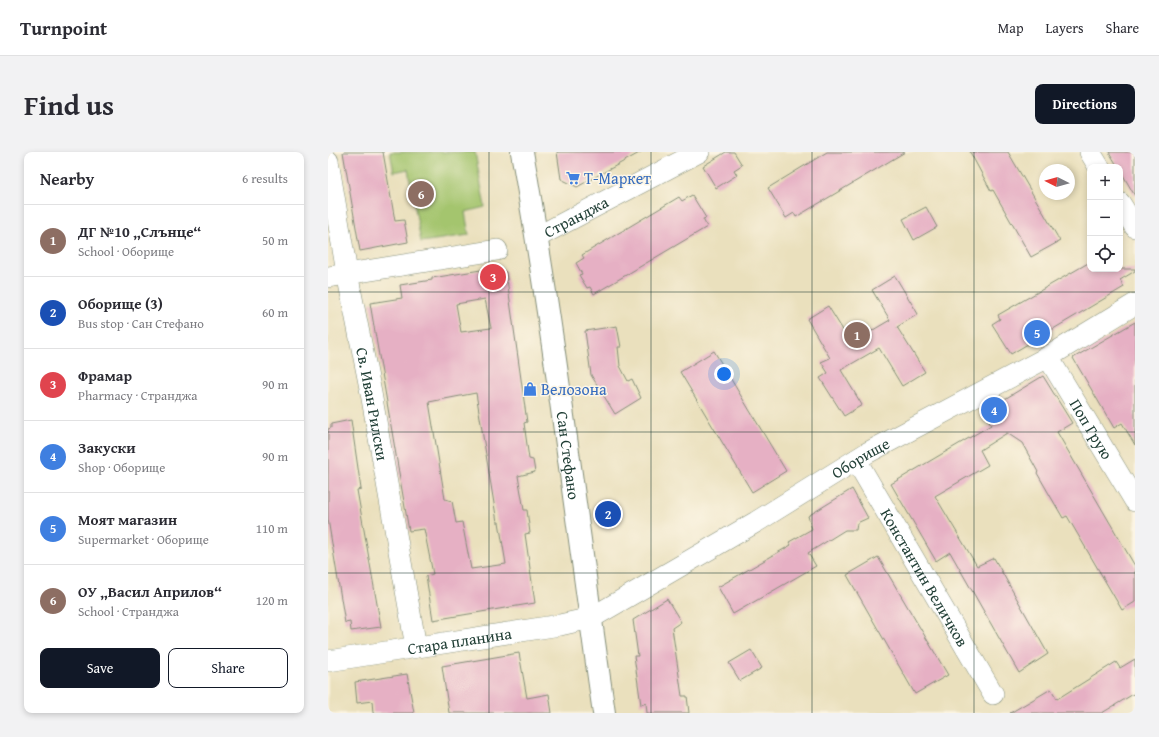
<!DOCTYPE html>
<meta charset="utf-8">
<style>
body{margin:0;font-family:"Gentium Book Plus",serif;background:#f2f2f3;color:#2b2b33}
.controls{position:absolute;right:12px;top:12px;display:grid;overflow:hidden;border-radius:8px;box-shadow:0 2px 6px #0003}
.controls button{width:36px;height:36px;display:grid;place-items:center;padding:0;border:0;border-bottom:1px solid #e1e1e2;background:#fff;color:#2b2b33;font:20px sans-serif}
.compass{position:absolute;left:711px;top:12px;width:36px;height:36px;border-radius:50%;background:#fff;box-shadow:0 2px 6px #0003;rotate:276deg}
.you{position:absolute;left:396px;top:222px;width:14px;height:14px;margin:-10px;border:3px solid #fff;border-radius:50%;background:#1a73e8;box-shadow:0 0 0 6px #1a73e833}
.badge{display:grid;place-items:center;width:26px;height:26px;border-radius:50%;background:#111827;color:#fff;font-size:13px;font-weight:700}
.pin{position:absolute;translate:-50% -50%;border:2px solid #fff;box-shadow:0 1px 4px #0006}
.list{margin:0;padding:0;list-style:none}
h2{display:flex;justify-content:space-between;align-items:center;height:52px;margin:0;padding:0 16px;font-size:17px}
h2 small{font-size:13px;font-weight:400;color:#7c7c81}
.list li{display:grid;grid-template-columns:26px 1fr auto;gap:12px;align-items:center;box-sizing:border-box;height:72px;padding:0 16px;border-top:1px solid #e1e1e2}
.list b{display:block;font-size:15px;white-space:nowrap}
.list p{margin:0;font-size:13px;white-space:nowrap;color:#7c7c81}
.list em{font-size:13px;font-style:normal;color:#7c7c81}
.actions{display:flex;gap:8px;padding:12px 16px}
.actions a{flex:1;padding:9px 0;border:1px solid #111827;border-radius:8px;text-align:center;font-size:14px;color:#111827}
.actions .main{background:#111827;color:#fff}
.icon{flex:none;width:22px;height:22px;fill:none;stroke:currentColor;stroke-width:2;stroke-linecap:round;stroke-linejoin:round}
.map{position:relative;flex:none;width:807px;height:561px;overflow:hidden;border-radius:8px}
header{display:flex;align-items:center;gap:24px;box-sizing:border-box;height:56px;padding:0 20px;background:#fff;border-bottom:1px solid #e1e1e2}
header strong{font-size:19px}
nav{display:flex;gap:22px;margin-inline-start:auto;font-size:14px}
.intro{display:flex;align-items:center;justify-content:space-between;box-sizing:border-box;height:96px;padding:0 24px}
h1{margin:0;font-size:28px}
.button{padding:10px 18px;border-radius:8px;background:#111827;color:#fff;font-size:14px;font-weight:700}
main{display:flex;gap:24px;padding:0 24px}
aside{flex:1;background:#fff;border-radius:8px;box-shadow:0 2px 6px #0003}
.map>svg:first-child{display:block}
.green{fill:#a4c56e;stroke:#628151}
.building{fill:#e6b0c4;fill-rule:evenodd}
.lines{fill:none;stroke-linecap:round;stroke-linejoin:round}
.minor-casing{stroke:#848e78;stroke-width:22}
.secondary-casing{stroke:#848e78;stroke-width:24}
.minor{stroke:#fff;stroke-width:21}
.secondary{stroke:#fff;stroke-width:22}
.grid{fill:none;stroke:#1f3d34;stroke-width:1;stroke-opacity:0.55}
.labels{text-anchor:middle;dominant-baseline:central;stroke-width:3;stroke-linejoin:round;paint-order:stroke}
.shop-label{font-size:16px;fill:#366cbe;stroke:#fcf5e5;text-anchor:start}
.street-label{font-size:16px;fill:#1f3d34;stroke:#fcf5e5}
</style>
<header>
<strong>Turnpoint</strong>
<nav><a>Map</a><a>Layers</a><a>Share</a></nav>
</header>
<div class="intro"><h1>Find us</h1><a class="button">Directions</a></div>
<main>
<aside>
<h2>Nearby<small>6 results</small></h2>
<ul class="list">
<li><span class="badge" style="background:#8d6e63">1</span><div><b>ДГ №10 „Слънце“</b><p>School · Оборище</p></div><em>50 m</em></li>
<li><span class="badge" style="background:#1a4fb4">2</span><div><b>Оборище (3)</b><p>Bus stop · Сан Стефано</p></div><em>60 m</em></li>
<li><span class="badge" style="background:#e0444e">3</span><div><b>Фрамар</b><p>Pharmacy · Странджа</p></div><em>90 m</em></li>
<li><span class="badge" style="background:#3f7fe0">4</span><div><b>Закуски</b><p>Shop · Оборище</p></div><em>90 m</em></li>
<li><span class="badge" style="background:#3f7fe0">5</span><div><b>Моят магазин</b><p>Supermarket · Оборище</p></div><em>110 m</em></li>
<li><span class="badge" style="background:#8d6e63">6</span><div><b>ОУ „Васил Априлов“</b><p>School · Странджа</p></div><em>120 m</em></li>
</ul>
<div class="actions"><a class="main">Save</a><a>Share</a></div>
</aside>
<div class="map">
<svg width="807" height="561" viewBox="0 0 807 561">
<rect width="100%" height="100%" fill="#fcf5e5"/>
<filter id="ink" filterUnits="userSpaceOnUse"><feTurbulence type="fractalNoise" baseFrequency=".025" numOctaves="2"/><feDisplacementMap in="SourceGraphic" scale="8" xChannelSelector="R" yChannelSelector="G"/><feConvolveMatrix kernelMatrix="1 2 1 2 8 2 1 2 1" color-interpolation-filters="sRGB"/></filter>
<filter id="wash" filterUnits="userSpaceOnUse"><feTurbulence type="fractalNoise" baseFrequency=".012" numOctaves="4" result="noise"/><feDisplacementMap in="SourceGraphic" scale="16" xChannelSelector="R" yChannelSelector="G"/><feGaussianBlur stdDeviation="0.9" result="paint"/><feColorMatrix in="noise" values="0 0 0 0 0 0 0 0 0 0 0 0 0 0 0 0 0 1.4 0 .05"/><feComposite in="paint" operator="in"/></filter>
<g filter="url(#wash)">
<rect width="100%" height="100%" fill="#eae0bd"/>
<path class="green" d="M62,0H147L157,55L137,60L141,83L93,90L80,17L66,20Z"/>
<g id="blocks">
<path class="building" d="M15,0H55L67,69L76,68L80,90L32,99Z
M229,0H313L249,35L233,27Z
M398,0H406L414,13L406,18L409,23L388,36L375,14Z
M499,0H577L468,65L466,61L458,66L440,36Z
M642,0H680L732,89L703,105L665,38L663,39Z
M781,0H807V44L792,18V15H790Z
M364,43L378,66L375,67L379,75L266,142L262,135L259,136L251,123L254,122L248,111L256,106L254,103L351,45L354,49Z
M598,55L609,75L586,88L575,67Z
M762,110V117H807V119L792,128L796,135L683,202L664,172L672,167L670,163Z
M171,115L178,120L199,270L196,271L201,307L205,308L207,320L190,324L196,358H199L202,381L197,382L207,451L105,468L98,424L105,422L96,377L81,379L42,151L74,146L72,133L104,128V126ZM157,147L163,176L133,180L128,152ZM148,241L169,370H171L178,412L143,417L134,370L128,371L124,349L117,347L101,250Z
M567,124L590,162L569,175L597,220L574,234L551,196L513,218L534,253L516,264L492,226L500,221L493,210L502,206L479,167L500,154L523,191L562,168L544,138Z
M807,170V293L794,271L786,276L745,206Z
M289,174L293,195H290L292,214L300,229L304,227L313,246L287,262L263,223L257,179Z
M386,199L458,319L424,340L352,220Z
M715,224L744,271L729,280L807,414V450L794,458L739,364L735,366L709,321L710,320L694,291L679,281L652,298L660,313L607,344L649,414L666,406L720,502L691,521L622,400L608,409L563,332L663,273L655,260Z
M23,268L33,337L29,338L53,475L23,479L22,470L17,471L0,367V277L3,276V272Z
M524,337L540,366L529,371L528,378H517L480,401L488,414L405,462L390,435L463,393L461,390L484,377L480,364Z
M550,405L620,523L587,542L519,423Z
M339,447L353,470L344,476L354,544H359L361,561H319L318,551L313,553L306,504H310L305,468Z
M423,498L434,516L412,529L401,511Z
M191,501L199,546L221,542L224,561H121L114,514Z
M807,507V541L774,561H682L723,537L729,547L788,510L792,516Z
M79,522L86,561H45L44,549L29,551L27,530Z"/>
</g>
</g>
<g filter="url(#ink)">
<use href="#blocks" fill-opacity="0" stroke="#848e78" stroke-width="1"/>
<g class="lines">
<defs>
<g id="minor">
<path d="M762,0L771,15"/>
<path id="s1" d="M0,9L19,121L43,241L88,495"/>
<path d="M792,51L807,75"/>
<path id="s2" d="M209,85L371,0"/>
<path d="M0,125L169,98"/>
<path id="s3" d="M720,205L807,349"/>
<path id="s4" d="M528,308L665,542"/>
<path id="s5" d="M0,509L232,473L263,466L428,370L539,301L720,205L807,152"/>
</g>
<g id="secondary">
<path id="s6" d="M194,0C227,186 249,374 276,561"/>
</g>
</defs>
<use href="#minor" class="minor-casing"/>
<use href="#secondary" class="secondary-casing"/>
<use href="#minor" class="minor"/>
<use href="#secondary" class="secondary"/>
</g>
</g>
<path class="grid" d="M161,0V561M323,0V561M484,0V561M646,0V561M0,140H807M0,280H807M0,421H807"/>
<defs>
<symbol id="supermarket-bare" viewBox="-9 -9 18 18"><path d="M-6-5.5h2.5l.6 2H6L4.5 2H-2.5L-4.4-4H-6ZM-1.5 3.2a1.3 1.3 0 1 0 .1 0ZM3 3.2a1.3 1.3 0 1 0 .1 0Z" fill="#3f7fe0" stroke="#fcf5e5" stroke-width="2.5" paint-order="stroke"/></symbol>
<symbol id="shop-bare" viewBox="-9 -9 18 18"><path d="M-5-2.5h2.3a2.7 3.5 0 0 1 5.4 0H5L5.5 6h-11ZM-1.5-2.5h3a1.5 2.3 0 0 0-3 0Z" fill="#3f7fe0" stroke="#fcf5e5" stroke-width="2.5" paint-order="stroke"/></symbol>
</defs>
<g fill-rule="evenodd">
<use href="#supermarket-bare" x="235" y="16" width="20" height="20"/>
<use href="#shop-bare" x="192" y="227" width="20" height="20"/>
</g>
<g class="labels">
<g class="shop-label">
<text x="256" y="26">Т-Маркет</text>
<text x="213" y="237">Велозона</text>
</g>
<g class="street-label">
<text stroke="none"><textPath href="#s2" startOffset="44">Странджа</textPath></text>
<text stroke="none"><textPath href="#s1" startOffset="247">Св. Иван Рилски</textPath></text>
<text stroke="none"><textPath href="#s3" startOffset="84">Поп Грую</textPath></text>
<text stroke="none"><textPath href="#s6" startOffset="307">Сан Стефано</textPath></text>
<text stroke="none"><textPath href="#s5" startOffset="580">Оборище</textPath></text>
<text stroke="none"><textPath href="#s4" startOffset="136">Константин Величков</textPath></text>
<text stroke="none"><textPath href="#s5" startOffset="133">Стара планина</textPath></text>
</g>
</g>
</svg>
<div class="controls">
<button>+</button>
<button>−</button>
<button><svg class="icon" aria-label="locate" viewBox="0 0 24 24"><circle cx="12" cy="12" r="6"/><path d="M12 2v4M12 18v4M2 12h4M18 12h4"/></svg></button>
</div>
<svg class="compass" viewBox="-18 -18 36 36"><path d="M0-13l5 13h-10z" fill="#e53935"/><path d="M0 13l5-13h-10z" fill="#7c7c81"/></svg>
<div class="you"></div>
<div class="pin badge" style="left:529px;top:183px;background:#8d6e63">1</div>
<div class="pin badge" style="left:280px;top:362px;background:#1a4fb4">2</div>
<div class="pin badge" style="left:165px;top:125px;background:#e0444e">3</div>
<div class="pin badge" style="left:666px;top:258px;background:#3f7fe0">4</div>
<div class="pin badge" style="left:709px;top:181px;background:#3f7fe0">5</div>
<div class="pin badge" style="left:93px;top:42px;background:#8d6e63">6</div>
</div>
</main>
